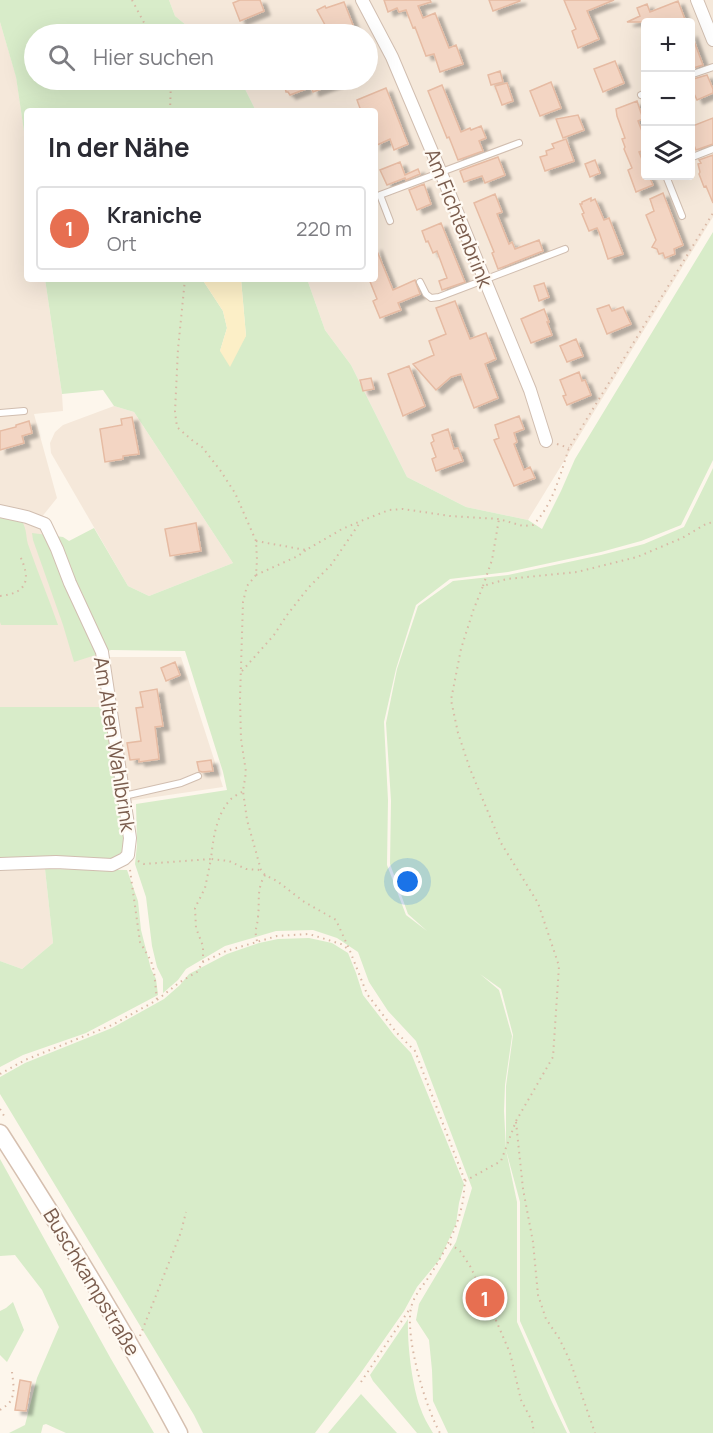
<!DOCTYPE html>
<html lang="de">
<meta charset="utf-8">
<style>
body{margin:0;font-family:Manrope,sans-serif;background:#f2f2f3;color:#2b2b33}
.controls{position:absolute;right:18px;top:18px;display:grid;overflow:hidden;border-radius:6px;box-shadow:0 6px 24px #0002}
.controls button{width:54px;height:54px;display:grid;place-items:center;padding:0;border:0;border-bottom:2px solid #e1e1e2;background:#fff;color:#2b2b33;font:30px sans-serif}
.you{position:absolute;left:408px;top:882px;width:21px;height:21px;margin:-15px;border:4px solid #fff;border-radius:50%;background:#1a73e8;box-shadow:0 0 0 9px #1a73e833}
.badge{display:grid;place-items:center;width:39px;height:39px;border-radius:50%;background:#e76f51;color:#fff;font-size:20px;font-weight:700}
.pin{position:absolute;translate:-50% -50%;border:3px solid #fff;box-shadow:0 2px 6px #0006}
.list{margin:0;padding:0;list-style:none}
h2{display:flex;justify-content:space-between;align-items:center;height:78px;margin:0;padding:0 24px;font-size:26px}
h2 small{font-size:20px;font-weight:400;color:#7c7c81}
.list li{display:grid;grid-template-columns:39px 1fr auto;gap:18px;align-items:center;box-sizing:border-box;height:84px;margin:0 12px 12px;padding:0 12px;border:2px solid #e1e1e2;border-radius:6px}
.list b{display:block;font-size:22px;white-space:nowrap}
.list p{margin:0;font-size:20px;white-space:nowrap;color:#7c7c81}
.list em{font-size:20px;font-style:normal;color:#7c7c81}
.icon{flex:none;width:33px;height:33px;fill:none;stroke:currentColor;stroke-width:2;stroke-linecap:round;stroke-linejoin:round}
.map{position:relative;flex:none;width:713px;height:1433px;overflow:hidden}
.search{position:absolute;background:#fff;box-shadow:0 6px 24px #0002;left:24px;top:24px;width:354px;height:66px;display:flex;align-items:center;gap:15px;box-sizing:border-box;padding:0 21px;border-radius:33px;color:#7c7c81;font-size:22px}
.panel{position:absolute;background:#fff;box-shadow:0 6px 24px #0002;left:24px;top:108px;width:354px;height:174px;border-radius:6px}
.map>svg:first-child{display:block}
.residential{fill:#f5e8da;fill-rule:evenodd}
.green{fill:#d8ecc9;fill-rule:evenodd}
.sand{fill:#fcefc7}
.building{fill:#f3d5c3;stroke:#e6bba3;stroke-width:1.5;filter:url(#shadow)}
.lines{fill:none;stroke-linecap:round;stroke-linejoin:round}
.service-casing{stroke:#d1beb0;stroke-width:8}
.minor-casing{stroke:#d1beb0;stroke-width:14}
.secondary-casing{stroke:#d6c0b0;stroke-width:19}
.path{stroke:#d9b8a5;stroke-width:2;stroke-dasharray:1.5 4.5;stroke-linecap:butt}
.service{stroke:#fff;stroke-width:6}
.minor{stroke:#fff;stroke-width:12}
.secondary{stroke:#fff;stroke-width:16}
.labels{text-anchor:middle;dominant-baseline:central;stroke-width:4.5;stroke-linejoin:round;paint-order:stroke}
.street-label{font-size:20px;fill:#7a5c4d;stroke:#fffaf3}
</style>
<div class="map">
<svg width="713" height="1433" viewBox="0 0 713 1433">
<defs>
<filter id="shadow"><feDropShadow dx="6" dy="4" stdDeviation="1.5" flood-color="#0004"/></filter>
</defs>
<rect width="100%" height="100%" fill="#fdf6ec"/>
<path class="residential" d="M169,0H713V217L528,520L466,507L407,477L351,365L325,330L307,279H375V111H256L245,89L237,80H368V34H197L175,16ZM646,22H690V176H646Z
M0,22L16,76L27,152V279H45L62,394L63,411L34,414L57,498L41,518L97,647L106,707H0Z
M114,406L134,412L233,563L149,596L128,586L51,453L50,443L55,432L63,425Z
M107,657H181L223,787L128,801Z
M45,869L53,943L22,969L0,961V871Z"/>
<path class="green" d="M0,0H169L175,16L197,34H34V80H237L245,89L256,111H27V152L16,77L0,22Z
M713,232V460L681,525L641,541L601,552L508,572L450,579L416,605L396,669L384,722L388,800L387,865L406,915L427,931L408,914L390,864L391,801L386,723L397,669L418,606L453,581L508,575L601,555L644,544L684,527L713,468V1433H570L520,1321V1202L506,1150L517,1202V1322L551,1400L567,1433H448L433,1401L432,1370L429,1340L416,1320L419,1304L456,1242L472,1188L416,1041L388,1011L369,982L358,952L337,938L313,930L276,931L225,946L186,969L178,980L163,993V979L157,967L152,946L146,897L135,864L137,845L136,804L227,790L223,772L185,651L111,650L74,662L63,625L33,540L32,533L63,537L69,541L94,528L128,586L149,596L233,563L134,412L114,406L103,390L62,394L45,279H202L223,311L227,328L220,351L246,336L241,279H307L325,330L351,365L407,477L466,507L528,520L542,529L561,491L575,459ZM480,974L501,989L513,1035L506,1086V1149L504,1111L505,1085L512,1036L499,990Z
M0,515L21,520C28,530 25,537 29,547C38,573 49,599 58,625H1L0,622Z
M0,707H106L127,842L121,853L110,860L0,859Z
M45,869L127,870L138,901L141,930L151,969L156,979L158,995L86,1033L23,1055L0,1067V961L22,969L53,943Z
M309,938L332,943L348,953L356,973L363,995L394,1035L411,1053L464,1184L459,1203L456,1224L440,1259L417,1287L404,1311L360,1374L315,1433H203L194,1415L0,1094V1077L25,1063L112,1028L164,999L180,985L189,974L227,954L259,943L278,939Z
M0,1159L111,1359L154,1433H66L46,1424L43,1425L41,1433H9L25,1425L37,1378L59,1327L42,1290L15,1255L0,1256Z
M13,1302L24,1330L7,1362L0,1355V1311L6,1308Z
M408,1319C407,1343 412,1385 420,1407C423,1416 428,1425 433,1433H417L373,1381L370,1375Z
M361,1394L397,1433H328Z"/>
<path class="sand" d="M202,279H241L246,336L230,367L220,351L227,328L223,311Z"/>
<path class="building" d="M240,0H260L264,11L240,21L233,3Z
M384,0H430L431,2L418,6L423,18L435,13L449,48L456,45L463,64L440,72L434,54L426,56L415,27L413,28L406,10L399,12L397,8L388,12Z
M489,0H520V1L493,11Z
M564,0H614L587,11L599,39L578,48L572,31L576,29Z
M678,1L686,22H627L640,16L637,8L647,4L650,12Z
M344,2L353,25L339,31L341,34H330L317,10L325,6L326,8Z
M691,33L703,65L690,69V34Z
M615,61L624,83L603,92L594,69Z
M500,71L503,82L491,85L488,75Z
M707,75L713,89V93L697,100L690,85V80Z
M284,80H303L306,89L290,95L288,92H286L285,87L286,85Z
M316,80H343V81L313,92L310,81Z
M551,82L561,108L540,116L530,91Z
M507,83L513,101L502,105L495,86Z
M442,85L461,132L470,128L471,130L481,126L486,138L479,141L483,151L458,160L449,137L447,138L428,91Z
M386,88L408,144L394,150L390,139L375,146V111H361L357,100Z
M637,101L643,119L638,121L645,139V150L639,152L645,167V176H649L653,185L636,192L628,170L632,168L624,149L625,147L622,139L625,138L617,116L616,109Z
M578,115L584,130L563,138L556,119Z
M713,118V144L696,150L690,136V127Z
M566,139L574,161L545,171L540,157L547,155L546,151L554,148L552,144Z
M713,155V203L706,186L704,187L699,174L700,172L698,164L701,163L699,160Z
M498,157L505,175L485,183L482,176L464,182L460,171L462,170Z
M595,160L600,173L590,177L585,164Z
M400,162L405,175L418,169L420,174L406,180L405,178L387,185L380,170Z
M424,184L431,204L417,210L409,190Z
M663,193L683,245L674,249L675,254L665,258L663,253L659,254L657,249L652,247L656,240L646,215L654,211L650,199Z
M495,194L502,212L497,214L509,244L512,242L515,249L539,240L543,251L498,269L492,253L494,252L474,203Z
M591,198V201L595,199L604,220L609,218L623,254L608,259L599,232L597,228L589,231L582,214L584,213L580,204H582V202Z
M441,223L465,282L442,290L439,281L447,278L437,251L433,253L428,241L426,242L422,231Z
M375,246L393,290L415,280L420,294L398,303L401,310L380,318L373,301L377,299L369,279H375Z
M544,283L549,297L539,301L534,286Z
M455,301L470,339L486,333L496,359L485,364L498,398L474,408L461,374L451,377L436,390L413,364L434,355L429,341L446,334L436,308Z
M609,305L612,311L623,307L631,324L607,334L597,309Z
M544,309L549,322H547L552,335L531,343L521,319Z
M576,339L583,356L567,362L560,346Z
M409,366L425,406L403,416L388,374Z
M579,372L582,381L585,380L591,395L567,405L563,396L566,395L560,380Z
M371,378L374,389L363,391L360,380Z
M519,416L524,429L514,433L517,442L514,444L524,470L530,467L535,478L514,486L494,440L499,438L495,425Z
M132,417L139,454L123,456V459L105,462L100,429L122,425L121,419Z
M29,421L32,433L22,436L24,443L0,450V431L16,427V425Z
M448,429L454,449L458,448L463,461L436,471L432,459L436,457L431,443L434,441L432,435Z
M196,523L201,551L170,556L165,529Z
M175,662L180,675L166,681L161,668Z
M157,689L163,726L155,727L159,759L139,762V759L130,760L127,743L141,741L136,708L143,707L140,692Z
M211,760L213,771L202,772L199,771L197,762Z
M20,1380L31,1382L26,1411L15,1410Z"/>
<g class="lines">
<defs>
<path id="service" d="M690,75L713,67
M641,95L646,93
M690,158L713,149
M666,176L682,216
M390,221L380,195L519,143
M420,282L426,294L431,298L439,297L565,249
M0,413L24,411
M124,796L181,783L198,776"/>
<path id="minor" d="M362,0L392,57L441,173L530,390L546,441
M697,0L713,40
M0,511L27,517L45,524L57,549L70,583L102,652L130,838L128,855L124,859L112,865L56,862L0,864"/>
<path id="secondary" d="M0,1133C63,1231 124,1330 179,1433"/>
</defs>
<use href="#service" class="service-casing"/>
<use href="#minor" class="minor-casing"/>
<use href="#secondary" class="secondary-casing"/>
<path class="path" d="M132,0L150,34
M170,111L171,80
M185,279L178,349L175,412L177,427L193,441L202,447L220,470L235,493L256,541L257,560L256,575L247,586L243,602L240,699L241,739L246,772L243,791L247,820L261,870L265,875L277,881L303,901L336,920L350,951L367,994L396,1032L415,1051L465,1181C464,1189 464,1197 462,1205C457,1229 445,1251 432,1272C425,1284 414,1294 411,1308C405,1338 425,1406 440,1433
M557,444L569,448
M256,541L306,550L342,529L361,521L389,510L403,509L450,516L499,519L523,526L533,525C553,505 560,475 569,448L713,213
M256,575L298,556L306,550
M483,586L492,560L499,519
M0,596C29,593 31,578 19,554
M242,671L274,635L287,615L309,587L331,565L361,521
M138,861L144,864L211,859C213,840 216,814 231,799C234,796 239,794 243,791
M130,870L140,942L151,961L154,971L157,1000
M257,941C254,929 257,929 258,917C260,901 256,890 265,875
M203,962V946L196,928L195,908L205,888L211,859L229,861L246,869L261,870
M0,1074L25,1060L112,1025L157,1000L180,982L197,972L203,962L226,951L277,936L309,934L341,944L348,949
M0,1109L6,1119
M516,1122L523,1189L533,1242L538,1295L546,1319L559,1338L570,1361L595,1433
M465,1181L501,1161L516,1121L553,1057L559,966L538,903L501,843L470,769L458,733L451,700L461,649L473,611L483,586L507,579L577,572L637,557L682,538L706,524L713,522
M450,1244L460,1251L470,1266L495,1318L510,1353L521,1400L532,1421L534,1433
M140,1336L181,1232L186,1212
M361,1382L411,1307
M0,1410C3,1408 6,1406 9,1403C16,1395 13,1381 12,1372"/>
<use href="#service" class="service"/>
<use href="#minor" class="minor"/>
<use href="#secondary" class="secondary"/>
</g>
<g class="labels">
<g class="street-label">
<text transform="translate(459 218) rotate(68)">Am Fichtenbrink</text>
<text transform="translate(115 744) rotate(81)">Am Alten Wahlbrink</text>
<text transform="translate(92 1282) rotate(59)">Buschkampstraße</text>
</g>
</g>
</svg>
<div class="controls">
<button>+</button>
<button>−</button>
<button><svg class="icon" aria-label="layers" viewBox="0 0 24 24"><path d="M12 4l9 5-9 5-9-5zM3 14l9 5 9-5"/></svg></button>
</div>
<div class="you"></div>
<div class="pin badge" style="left:485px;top:1298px">1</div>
<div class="search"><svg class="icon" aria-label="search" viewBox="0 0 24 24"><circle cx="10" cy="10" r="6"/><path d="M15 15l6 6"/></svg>Hier suchen</div>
<section class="panel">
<h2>In der Nähe<small></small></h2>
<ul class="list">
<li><span class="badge">1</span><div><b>Kraniche</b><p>Ort</p></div><em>220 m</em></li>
</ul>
</section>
</div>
